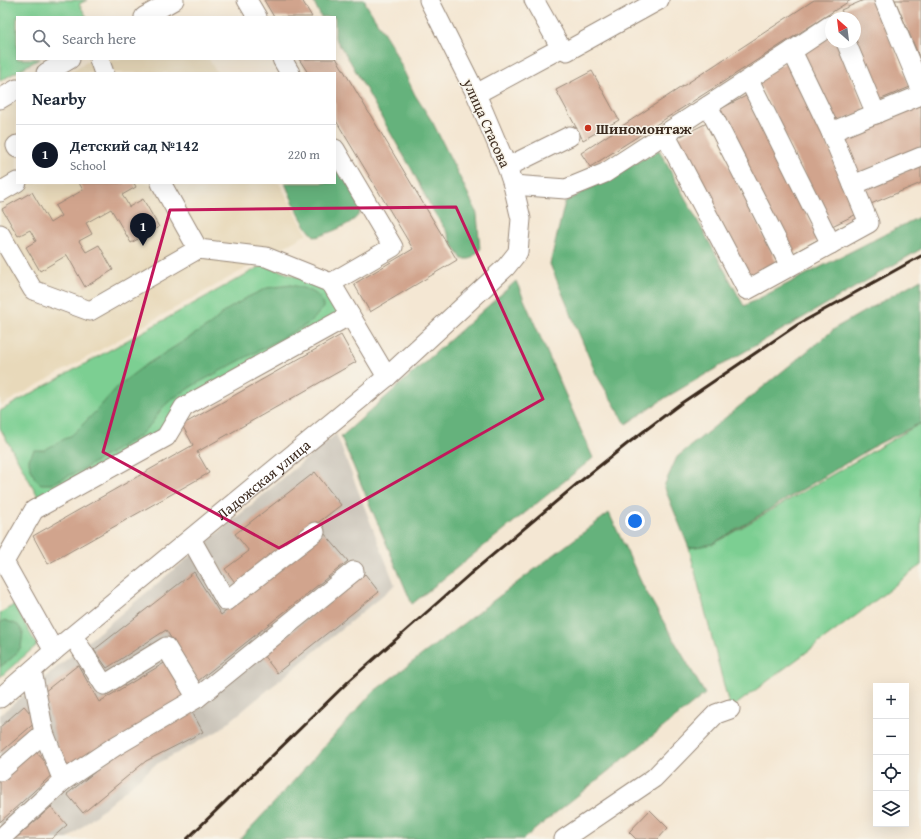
<!DOCTYPE html>
<meta charset="utf-8">
<style>
body{margin:0;font-family:"Gentium Book Plus",serif;background:#f6f6f7;color:#1f2937}
.controls{position:absolute;right:12px;bottom:12px;display:grid;overflow:hidden;border-radius:0px;box-shadow:0 4px 16px #0002}
.controls button{width:36px;height:36px;display:grid;place-items:center;padding:0;border:0;border-bottom:1px solid #e0e1e3;background:#fff;color:#1f2937;font:20px sans-serif}
.compass{position:absolute;left:825px;top:12px;width:36px;height:36px;border-radius:50%;background:#fff;box-shadow:0 4px 16px #0002;rotate:332deg}
.you{position:absolute;left:635px;top:521px;width:14px;height:14px;margin:-10px;border:3px solid #fff;border-radius:50%;background:#1a73e8;box-shadow:0 0 0 6px #1a73e833}
.badge{display:grid;place-items:center;width:26px;height:26px;border-radius:50%;background:#111827;color:#fff;font-size:13px;font-weight:700}
.pin{position:absolute;translate:-50% -33px;filter:drop-shadow(0 1px 2px #0008)}
.pin::after{content:'';position:absolute;top:21px;width:14px;height:12px;background:inherit;clip-path:polygon(0 0,100% 0,50% 100%)}
.list{margin:0;padding:0;list-style:none}
h2{display:flex;justify-content:space-between;align-items:center;height:52px;margin:0;padding:0 16px;font-size:17px}
h2 small{font-size:13px;font-weight:400;color:#747a83}
.list li{display:grid;grid-template-columns:26px 1fr auto;gap:12px;align-items:center;box-sizing:border-box;height:60px;padding:0 16px;border-top:1px solid #e0e1e3}
.list b{display:block;font-size:15px;white-space:nowrap}
.list p{margin:0;font-size:13px;white-space:nowrap;color:#747a83}
.list em{font-size:13px;font-style:normal;color:#747a83}
.icon{flex:none;width:22px;height:22px;fill:none;stroke:currentColor;stroke-width:2;stroke-linecap:round;stroke-linejoin:round}
.map{position:relative;flex:none;width:921px;height:839px;overflow:hidden}
.search{position:absolute;background:#fff;box-shadow:0 4px 16px #0002;left:16px;top:16px;width:320px;height:44px;display:flex;align-items:center;gap:10px;box-sizing:border-box;padding:0 14px;border-radius:0px;color:#747a83;font-size:15px}
.panel{position:absolute;background:#fff;box-shadow:0 4px 16px #0002;left:16px;top:72px;width:320px;height:112px;border-radius:0px}
.map>svg:first-child{display:block}
.built{fill:#e8d9ba}
.industrial{fill:#c9c3b8}
.green{fill:#7ccf92;stroke:#5c7c58}
.forest{fill:#65b27c;stroke:#506e4d}
.building{fill:#d1a48d}
.lines{fill:none;stroke-linecap:round;stroke-linejoin:round}
.minor-casing{stroke:#988878;stroke-width:21}
.minor{stroke:#fff;stroke-width:19}
.rail{stroke:#3b2a1e;stroke-width:3}
.marked{fill:none;stroke:#c2185b;stroke-width:3;stroke-linejoin:round}
.poi-dot{fill:#c8321e;stroke:#f7f3e8;stroke-width:1.5}
.labels{text-anchor:middle;dominant-baseline:central;stroke-width:3;stroke-linejoin:round;paint-order:stroke}
.street-label{font-size:15px;fill:#3b2a1e;stroke:#f7f3e8}
.poi-label{font-size:15px;font-weight:bold;fill:#3b2a1e;stroke:#f7f3e8;text-anchor:start}
</style>
<div class="map">
<svg width="921" height="839" viewBox="0 0 921 839">
<rect width="100%" height="100%" fill="#f7f3e8"/>
<filter id="ink" filterUnits="userSpaceOnUse"><feTurbulence type="fractalNoise" baseFrequency=".025" numOctaves="2"/><feDisplacementMap in="SourceGraphic" scale="8" xChannelSelector="R" yChannelSelector="G"/><feConvolveMatrix kernelMatrix="1 2 1 2 8 2 1 2 1" color-interpolation-filters="sRGB"/></filter>
<filter id="wash" filterUnits="userSpaceOnUse"><feTurbulence type="fractalNoise" baseFrequency=".012" numOctaves="4" result="noise"/><feDisplacementMap in="SourceGraphic" scale="16" xChannelSelector="R" yChannelSelector="G"/><feGaussianBlur stdDeviation="0.9" result="paint"/><feColorMatrix in="noise" values="0 0 0 0 0 0 0 0 0 0 0 0 0 0 0 0 0 1.4 0 .05"/><feComposite in="paint" operator="in"/></filter>
<g filter="url(#wash)">
<rect width="100%" height="100%" fill="#f4e7d3"/>
<path class="built" d="M92,59H209L217,73H67Z
M17,101V183H279L307,234L0,406V111Z"/>
<path class="industrial" d="M336,434L395,585L218,731L155,765L68,839H0V715Z"/>
<path class="green" d="M0,0H87L79,4L87,17H17V59H39L0,81Z
M263,265L326,287L341,313L162,430L39,498L0,428V411Z
M921,423V565L858,614L730,709L689,548L713,544Z
M14,605L37,645L0,677V613Z"/>
<path class="forest" d="M313,0H365L366,4L392,46L415,95L433,123L468,194L477,214L480,250L470,259H462L452,244L448,234L432,209L411,168L399,148L350,61L335,38V17H321Z
M659,150L744,306L921,216V249L665,398L626,424L596,374L550,264L565,202Z
M335,158C340,168 361,201 360,211C358,223 326,234 316,237C304,230 291,197 285,183H335Z
M921,279V423L878,444L712,544L689,548L664,486L677,457L837,327Z
M516,281L593,458L412,604L341,437Z
M291,285C304,288 323,292 323,308L311,322L286,336L194,385L172,399L163,407L151,424L139,436L83,469L51,484H41L35,479L29,463V459L34,450H44L72,435L96,411L119,385L144,366L211,324L225,311L248,297L267,288Z
M609,513L643,586L705,694L523,839H240L274,803L373,692Z
M5,620L18,625L23,632L21,647L13,657L0,667V623Z"/>
<g id="blocks">
<path class="building" d="M264,0H302L312,17H274Z
M814,0H851L590,167L581,153Z
M864,0H874L910,87L879,100L855,43V18H845L841,10Z
M895,0H921V61Z
M831,37V42H837L865,111L834,124L802,49Z
M335,56L457,260L370,312L354,284L413,249L335,119V73H308L299,59H335Z
M787,62L861,212L830,227L756,77Z
M592,71L619,120L583,140L556,90Z
M746,96L819,239L790,255L716,111Z
M921,101V147L854,175L837,136Z
M707,123L780,269L750,284L677,138Z
M921,164V183L866,206L859,189Z
M79,183H134L136,187L122,195L126,201L129,207L143,199L159,227L131,243L111,209L86,223L92,234L79,241L86,252L99,245L113,270L85,287L67,255L40,271L26,247L36,241L30,230L18,236L2,209L32,192L50,223L61,216L55,206L83,190Z
M341,335L356,362L197,452L209,473L48,564L33,536L193,445L182,425Z
M315,472L341,505L237,585L225,569L249,551L235,534Z
M324,533L348,561L198,681L166,630L107,668L94,650L194,572L221,615Z
M365,574L379,592L277,673L263,655Z
M166,662L187,698L70,769L60,756L44,692L78,665L99,702Z
M24,706L37,721L0,753V727Z
M191,710L203,732L146,761L83,813L67,794L135,740Z
M32,748L55,772L0,822V777Z
M51,807L67,825L51,839H15Z
M650,810L668,828L658,839H636L629,832Z"/>
</g>
</g>
<g filter="url(#ink)">
<use href="#blocks" fill-opacity="0" stroke="#988878" stroke-width="1"/>
<g class="lines">
<defs>
<g id="minor">
<path d="M247,0L257,17"/>
<path d="M534,0L561,48L567,51L659,0"/>
<path d="M884,0L921,89"/>
<path d="M144,17L174,0"/>
<path d="M846,42L876,114"/>
<path d="M792,51L831,25"/>
<path d="M99,59L104,73"/>
<path d="M282,59L290,73"/>
<path d="M46,73L70,59"/>
<path d="M749,80L831,244"/>
<path d="M476,94L561,48"/>
<path d="M0,99L17,89"/>
<path d="M708,106L790,266"/>
<path d="M665,134L747,290L869,223L831,132"/>
<path d="M17,145L16,146L17,148"/>
<path d="M335,149L393,247L331,283L387,377"/>
<path d="M507,167L570,136"/>
<path d="M161,183L198,249"/>
<path d="M513,185L566,189L605,173L792,51L831,132L921,95"/>
<path d="M853,185L921,157"/>
<path d="M0,192L17,182"/>
<path d="M0,234L33,290L90,311L198,249L266,257L331,283"/>
<path d="M191,539L226,601L315,532"/>
<path d="M73,636L104,685L166,647L197,698L354,571"/>
<path d="M54,651L4,562L34,510L166,437L184,407L350,315"/>
<path id="s1" d="M0,698L54,651L387,377L506,267L518,252L521,219L513,185L507,167L476,94L429,0"/>
<path d="M0,771L44,733"/>
<path d="M63,781L114,747L197,698"/>
<path d="M0,839L63,781L44,733L32,671"/>
<path d="M564,839L654,778L716,714L730,709"/>
</g>
</defs>
<use href="#minor" class="minor-casing"/>
<use href="#minor" class="minor"/>
<path class="rail" d="M187,839L350,680L470,574L577,484L627,444L680,404L797,325L921,256"/>
</g>
</g>
<path class="marked" d="M456,207L543,399L279,548L103,452L170,210Z"/>
<circle class="poi-dot" cx="588" cy="128" r="4"/>
<g class="labels">
<g class="street-label">
<text transform="translate(487 123) rotate(66)">улица Стасова</text>
<text stroke="none"><textPath href="#s1" startOffset="342">Ладожская улица</textPath></text>
</g>
<g class="poi-label">
<text x="596" y="128">Шиномонтаж</text>
</g>
</g>
</svg>
<div class="controls">
<button>+</button>
<button>−</button>
<button><svg class="icon" aria-label="locate" viewBox="0 0 24 24"><circle cx="12" cy="12" r="6"/><path d="M12 2v4M12 18v4M2 12h4M18 12h4"/></svg></button>
<button><svg class="icon" aria-label="layers" viewBox="0 0 24 24"><path d="M12 4l9 5-9 5-9-5zM3 14l9 5 9-5"/></svg></button>
</div>
<svg class="compass" viewBox="-18 -18 36 36"><path d="M0-13l5 13h-10z" fill="#e53935"/><path d="M0 13l5-13h-10z" fill="#747a83"/></svg>
<div class="you"></div>
<div class="pin badge" style="left:143px;top:246px">1</div>
<div class="search"><svg class="icon" aria-label="search" viewBox="0 0 24 24"><circle cx="10" cy="10" r="6"/><path d="M15 15l6 6"/></svg>Search here</div>
<section class="panel">
<h2>Nearby<small></small></h2>
<ul class="list">
<li><span class="badge">1</span><div><b>Детский сад №142</b><p>School</p></div><em>220 m</em></li>
</ul>
</section>
</div>
